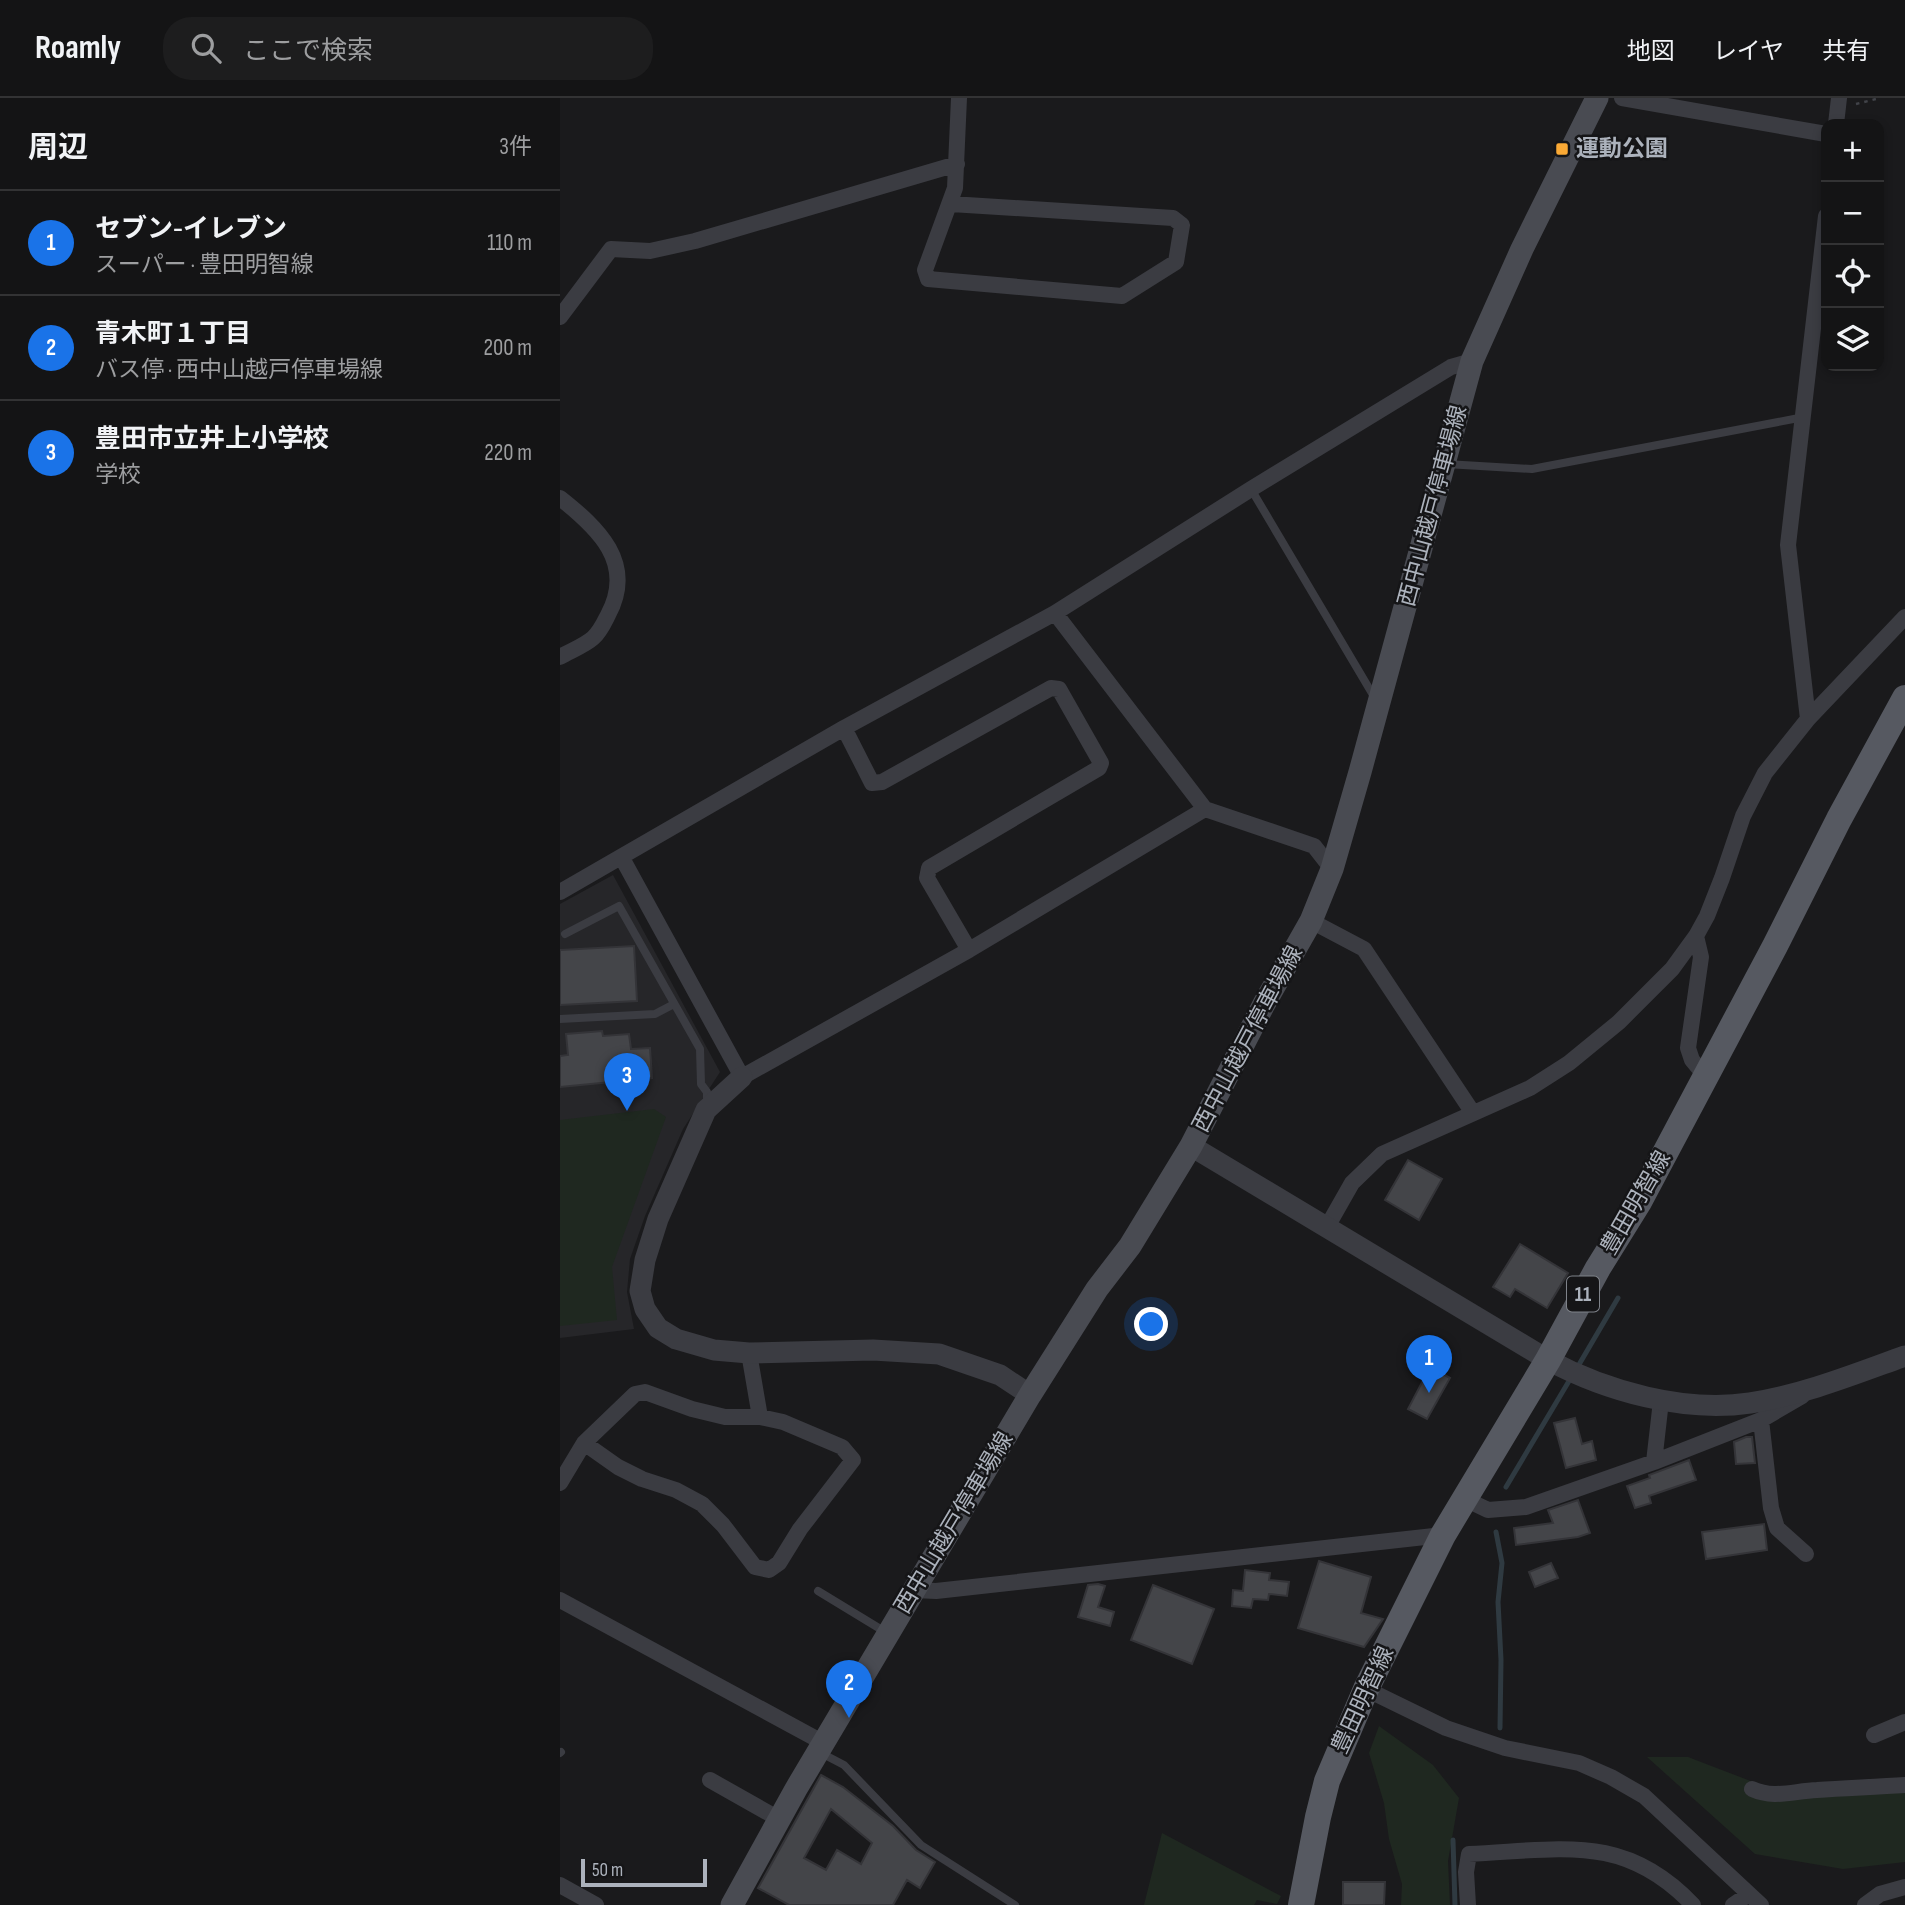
<!DOCTYPE html>
<html lang="ja">
<meta charset="utf-8">
<style>
body{margin:0;font-family:"Sofia Sans Condensed","Noto Sans JP",sans-serif;background:#1d1d1e;color:#f1f3f6}
.controls{position:absolute;right:21px;top:21px;display:grid;overflow:hidden;border-radius:14px;box-shadow:0 4px 10px #0003}
.controls button{width:63px;height:63px;display:grid;place-items:center;padding:0;border:0;border-bottom:2px solid #333334;background:#141415;color:#f1f3f6;font:35px sans-serif}
.scale{position:absolute;left:21px;bottom:18px;width:126px;box-sizing:border-box;padding-left:7px;border:4px solid #acb2bc;border-top:0;font-size:19px;line-height:24px;white-space:nowrap;color:#acb2bc;-webkit-text-stroke:5px #151517;paint-order:stroke}
.you{position:absolute;left:592px;top:1227px;width:24px;height:24px;margin:-18px;border:5px solid #fff;border-radius:50%;background:#1a73e8;box-shadow:0 0 0 10px #1a73e833}
.badge{display:grid;place-items:center;width:46px;height:46px;border-radius:50%;background:#1a73e8;color:#fff;font-size:23px;font-weight:700}
.pin{position:absolute;translate:-50% -58px;filter:drop-shadow(0 2px 4px #0008)}
.pin::after{content:'';position:absolute;top:37px;width:24px;height:21px;background:inherit;clip-path:polygon(0 0,100% 0,50% 100%)}
.list{margin:0;padding:0;list-style:none}
h2{display:flex;justify-content:space-between;align-items:center;height:91px;margin:0;padding:0 28px;font-size:30px}
h2 small{font-size:23px;font-weight:400;color:#9d9ea0}
.list li{display:grid;grid-template-columns:46px 1fr auto;gap:21px;align-items:center;box-sizing:border-box;height:105px;padding:0 28px;border-top:2px solid #333334}
.list b{display:block;font-size:26px;white-space:nowrap}
.list p{margin:0;font-size:23px;white-space:nowrap;color:#9d9ea0}
.list em{font-size:23px;font-style:normal;color:#9d9ea0}
.icon{flex:none;width:38px;height:38px;fill:none;stroke:currentColor;stroke-width:2;stroke-linecap:round;stroke-linejoin:round}
.map{position:relative;flex:none;width:1345px;height:1807px;overflow:hidden}
header{display:flex;align-items:center;gap:42px;box-sizing:border-box;height:98px;padding:0 35px;background:#141415;border-bottom:2px solid #333334}
header strong{font-size:33px}
nav{display:flex;gap:38px;margin-inline-start:auto;font-size:24px}
.search{width:490px;height:63px;background:#1d1d1e;display:flex;align-items:center;gap:18px;box-sizing:border-box;padding:0 24px;border-radius:28px;color:#9d9ea0;font-size:26px}
main{display:flex}
aside{flex:1;background:#141415}
.map>svg:first-child{display:block}
.built{fill:#262629}
.green{fill:#1f2820}
.lines{fill:none;stroke-linecap:round;stroke-linejoin:round}
.stream{stroke:#2f3a41;stroke-width:5}
.building{fill:#444549;stroke:#343438;stroke-width:2;fill-rule:evenodd}
.path{stroke:#414349;stroke-width:2.5;stroke-dasharray:3.5 5;stroke-linecap:butt}
.service{stroke:#3b3c42;stroke-width:8}
.minor{stroke:#3b3c42;stroke-width:16}
.tertiary{stroke:#3b3c42;stroke-width:21}
.secondary{stroke:#494b52;stroke-width:23}
.primary{stroke:#565961;stroke-width:26}
.poi-dot{fill:#faa935;stroke:#151517;stroke-width:2.5}
.labels{text-anchor:middle;dominant-baseline:central;stroke-width:5;stroke-linejoin:round;paint-order:stroke}
.shield{fill:#151517;stroke:#7f838a;stroke-width:2}
.shield-label{font-size:21px;font-weight:bold;fill:#acb2bc}
.poi-label{font-size:23px;font-weight:bold;fill:#acb2bc;stroke:#151517;text-anchor:start}
.street-label{font-size:23px;fill:#acb2bc;stroke:#151517}
</style>
<header>
<strong>Roamly</strong>
<div class="search"><svg class="icon" aria-label="search" viewBox="0 0 24 24"><circle cx="10" cy="10" r="6"/><path d="M15 15l6 6"/></svg>ここで検索</div>
<nav><a>地図</a><a>レイヤ</a><a>共有</a></nav>
</header>
<main>
<aside>
<h2>周辺<small>3件</small></h2>
<ul class="list">
<li><span class="badge">1</span><div><b>セブン-イレブン</b><p>スーパー · 豊田明智線</p></div><em>110 m</em></li>
<li><span class="badge">2</span><div><b>青木町１丁目</b><p>バス停 · 西中山越戸停車場線</p></div><em>200 m</em></li>
<li><span class="badge">3</span><div><b>豊田市立井上小学校</b><p>学校</p></div><em>220 m</em></li>
</ul>
</aside>
<div class="map">
<svg width="1345" height="1807" viewBox="0 0 1345 1807">
<rect width="100%" height="100%" fill="#1a1a1c"/>
<path class="built" d="M53,777L160,974L123,1031L85,1118L70,1161L67,1194L74,1231L0,1240V806Z"/>
<path class="green" d="M94,1011L106,1019L52,1169L57,1222L0,1228V1022Z
M819,1628L873,1667L899,1700L888,1763L890,1807H841L842,1786L829,1741L824,1705L809,1655Z
M1087,1659H1128L1227,1697L1345,1693V1764L1283,1771L1195,1756Z
M602,1735L721,1798L717,1806L697,1802L694,1807H584Z"/>
<g class="lines">
<path class="stream" d="M1017,1270L1058,1200
M946,1389L1012,1278
M936,1434L942,1465L938,1504L941,1562L940,1630
M893,1742L895,1807"/>
</g>
<path class="building" d="M74,848L77,903L0,907V852Z
M42,933L43,938L69,936L71,951L90,950L92,980L0,989V958L8,957L6,936Z
M848,1062L882,1081L859,1122L825,1102Z
M960,1146L1008,1175L987,1210L955,1191L950,1199L933,1189Z
M870,1269L890,1280L867,1321L848,1311Z
M1015,1320L1022,1346L1032,1343L1036,1362L1006,1370L994,1325Z
M1186,1339H1192L1195,1365L1176,1366L1174,1344Z
M1129,1362L1136,1382L1089,1398L1091,1405L1075,1410L1067,1388L1090,1380L1089,1377Z
M1018,1402L1030,1435L1018,1439L956,1447L954,1430L993,1425L988,1412Z
M1204,1426L1207,1452L1146,1461L1142,1434Z
M759,1463L811,1479L801,1515L823,1521L804,1549L738,1530Z
M991,1465L998,1480L975,1489L969,1474Z
M685,1472L710,1475L709,1482L729,1484L727,1498L709,1496L708,1502L693,1501L691,1510L672,1508L673,1492L683,1493Z
M538,1486L545,1488L538,1509L554,1514L550,1528L518,1519L528,1487Z
M593,1487L654,1511L632,1566L571,1542Z
M261,1677L283,1689L333,1728L356,1752L375,1764L360,1790L347,1782L333,1807H229L198,1790ZM271,1711L312,1745L301,1766L277,1752L266,1772L244,1760Z
M783,1784H825L824,1807H783Z"/>
<g class="lines">
<path class="path" d="M1296,6L1320,0"/>
<path class="service" d="M886,366L972,371L1244,319
M691,391L816,602
M5,836L59,808L140,951L141,986L147,994V1006
M0,921L95,916L114,906
M258,1493L327,1535
M0,1655L1,1654
M261,1655L284,1667L361,1747L455,1807"/>
<path class="minor" d="M1062,0L1266,36
M1276,26L1279,0
M391,106L613,120L622,127L616,164L562,198L368,181L365,172L395,90L399,0
M0,219L51,151L90,153L135,143L397,66
M0,400C38,430 76,465 48,517C44,525 40,534 33,540C24,548 10,553 0,559
M495,515L645,711L754,748L772,771
M1248,621L1228,447L1266,118
M284,630L312,685L322,684L491,590L499,591L541,665L539,670L369,770L367,780L409,852
M62,760L182,979L409,852L645,711
M0,794L284,630L495,515L691,391L891,269L912,263
M751,823L804,851L913,1015
M1136,838L1141,859L1128,950L1132,962L1146,979
M767,1129L792,1085L822,1056L970,990L1009,965L1059,924L1112,871L1136,838L1147,818L1162,780L1183,718L1205,675L1248,621L1345,519
M189,1255L200,1319
M1201,1322L1211,1410L1217,1430L1246,1456
M1094,1364L1101,1303
M0,1385L24,1345L75,1296L85,1294L132,1311L165,1319H200L223,1324L282,1349L293,1362L240,1431L219,1465L209,1472L195,1469L163,1427L142,1406L116,1392L82,1381L58,1369L24,1345
M905,1401L928,1412L966,1409L1094,1364L1201,1322L1242,1298
M354,1492L376,1493L883,1437
M0,1502L264,1645
M806,1591L886,1630L945,1650L1019,1665L1051,1679L1084,1698L1201,1807
M1314,1637L1345,1624
M150,1682L219,1721
M1192,1691C1214,1701 1233,1693 1257,1692C1286,1690 1316,1689 1345,1687
M0,1787L36,1807
M908,1807L906,1774L909,1756C1000,1752 1064,1734 1133,1807
M1173,1807L1189,1796
M1305,1807L1320,1796L1345,1789"/>
<path class="tertiary" d="M182,979L146,1012L98,1121L85,1162L80,1193L85,1211L98,1230L116,1241L154,1252L189,1255L313,1252L379,1256L440,1277L470,1297
M631,1048L988,1262C1046,1293 1124,1315 1190,1305C1243,1297 1295,1276 1345,1258"/>
<path class="secondary" d="M172,1807L236,1691L470,1297L537,1191L570,1148L631,1048L704,906L751,823L772,771L800,674L912,263L962,151L1037,0"/>
<path class="primary" d="M741,1807L758,1719L767,1683L806,1591L883,1437L988,1262L1038,1170L1079,1104L1215,848L1279,721L1345,600"/>
</g>
<rect class="poi-dot" x="995" y="44" width="14" height="14" rx="3.5"/>
<g class="labels">
<rect class="shield" x="1007" y="1178.5" width="32" height="35" rx="5"/>
<g class="shield-label">
<text x="1023" y="1196">11</text>
</g>
<g class="poi-label">
<text x="1016" y="51">運動公園</text>
</g>
<g class="street-label">
<text transform="translate(873 408) rotate(-75)">西中山越戸停車場線</text>
<text transform="translate(688 941) rotate(-62)">西中山越戸停車場線</text>
<text transform="translate(1076 1105) rotate(-60)">豊田明智線</text>
<text transform="translate(394 1425) rotate(-59)">西中山越戸停車場線</text>
<text transform="translate(803 1602) rotate(-65)">豊田明智線</text>
</g>
</g>
</svg>
<div class="controls">
<button>+</button>
<button>−</button>
<button><svg class="icon" aria-label="locate" viewBox="0 0 24 24"><circle cx="12" cy="12" r="6"/><path d="M12 2v4M12 18v4M2 12h4M18 12h4"/></svg></button>
<button><svg class="icon" aria-label="layers" viewBox="0 0 24 24"><path d="M12 4l9 5-9 5-9-5zM3 14l9 5 9-5"/></svg></button>
</div>
<div class="scale">50 m</div>
<div class="you"></div>
<div class="pin badge" style="left:869px;top:1295px">1</div>
<div class="pin badge" style="left:289px;top:1620px">2</div>
<div class="pin badge" style="left:67px;top:1013px">3</div>
</div>
</main>
